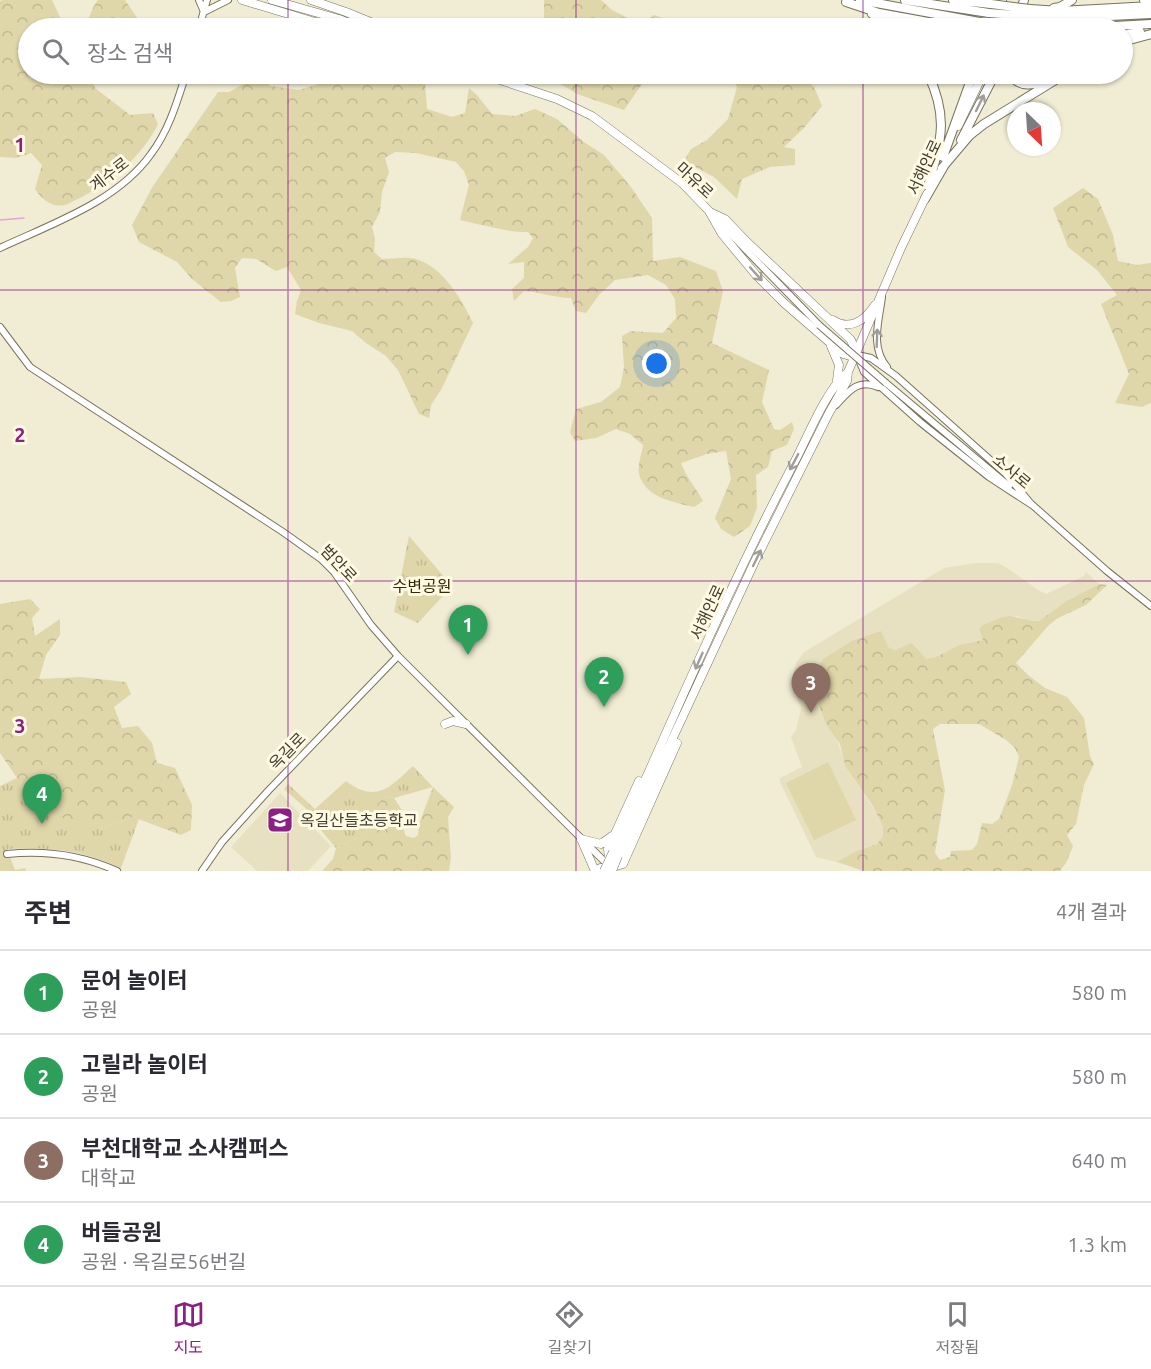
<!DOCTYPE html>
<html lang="ko">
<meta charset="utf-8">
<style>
body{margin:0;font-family:Ubuntu,"Noto Sans KR",sans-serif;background:#f7f7f7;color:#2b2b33}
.compass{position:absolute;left:1007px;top:102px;width:54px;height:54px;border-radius:50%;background:#fff;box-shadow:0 2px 4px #0004;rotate:155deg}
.you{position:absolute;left:657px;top:364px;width:21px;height:21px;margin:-15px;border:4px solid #fff;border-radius:50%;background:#1a73e8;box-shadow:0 0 0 9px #1a73e833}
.badge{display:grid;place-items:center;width:39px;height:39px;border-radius:50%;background:#8a1f84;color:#fff;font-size:20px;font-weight:700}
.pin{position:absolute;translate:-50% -50px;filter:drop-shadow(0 2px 3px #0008)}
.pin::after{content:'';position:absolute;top:32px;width:21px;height:18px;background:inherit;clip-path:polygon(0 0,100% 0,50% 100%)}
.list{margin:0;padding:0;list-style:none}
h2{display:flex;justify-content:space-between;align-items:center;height:78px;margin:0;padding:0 24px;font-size:26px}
h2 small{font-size:20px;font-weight:400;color:#7c7c81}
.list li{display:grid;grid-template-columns:39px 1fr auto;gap:18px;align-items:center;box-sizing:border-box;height:84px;padding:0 24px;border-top:2px solid #e1e1e2}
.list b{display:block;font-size:22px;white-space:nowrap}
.list p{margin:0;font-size:20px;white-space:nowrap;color:#7c7c81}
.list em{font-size:20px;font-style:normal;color:#7c7c81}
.icon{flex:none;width:33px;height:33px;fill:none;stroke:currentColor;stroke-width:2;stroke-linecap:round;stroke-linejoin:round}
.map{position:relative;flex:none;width:1151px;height:871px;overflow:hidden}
.search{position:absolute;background:#fff;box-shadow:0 2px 4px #0004;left:18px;right:18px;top:18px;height:66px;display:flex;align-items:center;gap:15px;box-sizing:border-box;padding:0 21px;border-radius:33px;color:#7c7c81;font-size:22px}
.sheet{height:414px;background:#fff}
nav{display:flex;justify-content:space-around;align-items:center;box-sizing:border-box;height:84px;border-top:2px solid #e1e1e2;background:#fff;font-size:16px;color:#7c7c81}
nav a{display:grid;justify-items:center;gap:3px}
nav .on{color:#8a1f84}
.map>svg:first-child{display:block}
.built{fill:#e7e1c1}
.grass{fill:url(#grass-tufts)}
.forest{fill:url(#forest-crowns);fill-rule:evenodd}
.garden{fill:#dfd6a9}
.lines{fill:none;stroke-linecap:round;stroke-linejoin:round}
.stream{stroke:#e1a5da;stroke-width:1.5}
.minor-casing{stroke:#78735e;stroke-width:8}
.major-casing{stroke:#78735e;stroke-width:9}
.highway-casing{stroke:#78735e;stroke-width:10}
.minor{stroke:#fff;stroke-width:6}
.major{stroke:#fff;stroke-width:8}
.highway{stroke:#fff;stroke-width:8}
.minor-bridge-casing{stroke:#78735e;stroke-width:8;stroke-linecap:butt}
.major-bridge-casing{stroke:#78735e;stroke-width:9;stroke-linecap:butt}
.highway-bridge-casing{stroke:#78735e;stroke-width:10;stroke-linecap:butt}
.minor-bridge{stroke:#fff;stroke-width:6}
.major-bridge{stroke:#fff;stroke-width:8}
.highway-bridge{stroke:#fff;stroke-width:8}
.oneway{stroke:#9f9e99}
.grid{fill:none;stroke:#8a1f84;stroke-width:1.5;stroke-opacity:0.55}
.labels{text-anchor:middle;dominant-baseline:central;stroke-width:6;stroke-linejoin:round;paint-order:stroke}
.street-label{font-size:16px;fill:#3f3d33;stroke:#fffae1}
.park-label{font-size:16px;fill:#322b09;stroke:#fffae1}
.poi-label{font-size:16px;fill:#3f3d33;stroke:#fffae1;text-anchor:start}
.grid-label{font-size:20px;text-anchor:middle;font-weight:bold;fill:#8a1f84;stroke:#fffae1;stroke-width:6;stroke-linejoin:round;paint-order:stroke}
</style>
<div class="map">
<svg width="1151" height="871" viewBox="0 0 1151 871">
<defs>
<pattern id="grass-tufts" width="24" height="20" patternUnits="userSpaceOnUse" patternTransform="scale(1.5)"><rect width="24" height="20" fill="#dfd6a9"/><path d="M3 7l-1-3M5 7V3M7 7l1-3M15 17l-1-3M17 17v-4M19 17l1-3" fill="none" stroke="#c0b992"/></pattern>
<pattern id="forest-crowns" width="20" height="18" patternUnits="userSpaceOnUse" patternTransform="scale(1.5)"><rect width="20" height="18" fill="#dfd6a9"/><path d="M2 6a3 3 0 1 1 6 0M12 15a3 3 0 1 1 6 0" fill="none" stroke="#c0b992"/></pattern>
</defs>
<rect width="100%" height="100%" fill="#f1edd4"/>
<path class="built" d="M976,563H998L1012,571L1038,590L1046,594L1084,576L1086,572L1099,584L1065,602L1039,621L1026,620L1017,616L1002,617L982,625L979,630L983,640L959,645L938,656L926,659L918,652L914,644L895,650L889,648L837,739L845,766L880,818L883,825V836L877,844L852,853L837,862L816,857L780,782V778L802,767L791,737L796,730L801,709L792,681L796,663L804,652L944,568Z
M280,793L331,846L308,871H257L231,847Z"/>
<path class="grass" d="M409,536L452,586L418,623L394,612Z
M413,766L433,787L394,798L385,796L374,808L365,835L336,848L319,828L311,813L284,789L288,784L315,809L346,781C376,804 390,787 413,766Z
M17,778L31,805H48L101,829L133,817L139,819L121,868C80,849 51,847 7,849L15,870L25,868L26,871H0V786Z"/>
<path class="forest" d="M3,0H52L65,28H28V74H89L95,88L130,115L153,113L158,124C142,157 110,183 78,199C74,200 69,204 65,205C51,208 42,199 35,189L42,165L31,153L16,158L0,157V1Z
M98,0H125L144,28H83C90,21 90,9 98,0Z
M544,0H601L612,10L640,24L654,15L668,20L666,28H544Z
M335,74H418L425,82L427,109L452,117L465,113L469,88L477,95L492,114L515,116L535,109L557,119L584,142L604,155L631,187L652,218L653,261L680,257L716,271L723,291L712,343L769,370L762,402L774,429L780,430L792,422L794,429L787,445L772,451L768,467L756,475L757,508L750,526L734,537L721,529L715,518L731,479L726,451L707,454L681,463C686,477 696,488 703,501L694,507C674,502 645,498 639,474C637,466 642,453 643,445L630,434L616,429L596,438L575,441L570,432L576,409L601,402L620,387L624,367L622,336L631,331L663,333L676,318L675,299L666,285L648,275L615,280L599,295L586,313L576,311L571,298C555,298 540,292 524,291L514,301L512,289L524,278V262L508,264L528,247L533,238L528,232C505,232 484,225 460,220L469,185L464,171L456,162L416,153L395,152L385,158L389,172L382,192L380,212L372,227L375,239L374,252L382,259C391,259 401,257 410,258C440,261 462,300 473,323L441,390L431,405L429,418L419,414L398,370L386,356L366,343L352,331L319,323L295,314L297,301L301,290L287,267L276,271L256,259L242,258L235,268L240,297L231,301L221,302L192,279L177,262L139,242L132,225L153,186L218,92H229L258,76L271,86L299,90L329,81Z
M544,74H649L624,110L577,94Z
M729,74H803L815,89L822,106L803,129L784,147L795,149V165L770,167L742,179L737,199L714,177L684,161L691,149L707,140L728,119L737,87Z
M1083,188L1098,199L1113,235L1118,261L1137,265L1151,263V403L1142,407L1115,403L1129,374L1101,304L1117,295L1097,270L1068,247L1053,208Z
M1099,584L1107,585L1086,605L1058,618L1048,626L1016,663L1028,675L1045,688L1067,697L1084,718L1090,756L1094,764L1084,785L1076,824L1067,835L1073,846L1066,863L1060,871H864L837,862L852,853L877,844L883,836V826L873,806L845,766L840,744L826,724L810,680L823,659L852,641L881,631L889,648L895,650L912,643L926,659L938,656L959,645L983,640L979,630L982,625L1002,617L1011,616L1033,621H1039L1065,602ZM940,724H979L1006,740L1015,748L1019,757L1012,785L999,819L992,824L982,823L977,844L972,850L951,851L950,857L940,860L935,853L945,790L933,729Z
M30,599L40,609L32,618L35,636L60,619V635L46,655L39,679L81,677L126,682L131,694L114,707L122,728L138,726L152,743L157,763L175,768L192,805L191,830L181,835L133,817L101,829L53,815L48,805L31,806L17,778L0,753V604Z
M433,787L454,807L448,817L451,858L449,871H322L333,859L336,848L365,835L374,808L385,796L394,798L402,810L401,823L406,836L414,838L418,835L419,824Z"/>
<path class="garden" d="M828,762L856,820L814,840L786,783Z"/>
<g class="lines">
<path class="stream" d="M0,220L24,218"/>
<defs>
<path id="minor" d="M199,0L204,12L228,0
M199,28L207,0
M715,218L819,325
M0,248C51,224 117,202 151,154C169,130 177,102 186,74
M882,297C879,321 870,347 887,367
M0,327L30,367L283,532L321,559L334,572L371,625L398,656L610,867
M857,355L871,358L896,376L1006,474L1032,505L989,477L920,422L864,372Z
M886,383L1009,486
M836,405C848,392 858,378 878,387
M1029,502L1107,571L1151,606
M7,854C45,850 82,855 117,871
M202,871L222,842L268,791L398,656"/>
<path id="major" d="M242,0L335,28
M272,0L339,19L362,28
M311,0L346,12L385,28
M466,74L487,79
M482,74L557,99L592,116L682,183L709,211L722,234L756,275L784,303L843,354L850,356L857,355
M958,126L983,74
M710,212L725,219L747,242L851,340L857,355
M833,320C850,331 865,320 875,305
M831,346L839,365L837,380
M445,724L453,721L466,724
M581,839L601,844L612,836
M581,839L595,871
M613,852C672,721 728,588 795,461C808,436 827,388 848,372
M618,856L755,561L829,413L847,381L848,372L901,248L927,194
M611,869L610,868L623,864L677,743
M599,871L600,868H610L608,849L639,781"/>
<path id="highway" d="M860,0L985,23
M905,0L989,13
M953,0L991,4
M1144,0L1151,1
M846,2L879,13L961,28
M1054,8L1060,7L1072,0
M1030,9L1060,11L1151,6
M872,14L894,28
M1027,16H1110L1151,14
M1022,26L1078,28L1151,24
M990,28L1002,0
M1015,28L1024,0
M1122,35L1140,32
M1122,42L1151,34
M940,74L951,77L962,74
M1010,74C1020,89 1037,87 1049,74
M961,140L995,74
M943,157L973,74
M942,168L970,135L984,124L1065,74
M928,186C941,141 949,118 928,74
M925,199L944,166"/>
</defs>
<use href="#minor" class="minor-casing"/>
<use href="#major" class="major-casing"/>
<use href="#highway" class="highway-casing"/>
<use href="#minor" class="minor"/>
<use href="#major" class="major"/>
<use href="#highway" class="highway"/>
<defs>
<path id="minor-bridge" d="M819,325L886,383"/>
<path id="major-bridge" d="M604,871L613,852
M612,871L618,856"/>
<path id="highway-bridge" d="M991,4L1030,9
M989,13L1027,16
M985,23L1022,26"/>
</defs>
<use href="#minor-bridge" class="minor-bridge-casing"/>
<use href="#major-bridge" class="major-bridge-casing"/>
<use href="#highway-bridge" class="highway-bridge-casing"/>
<use href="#minor-bridge" class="minor-bridge"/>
<use href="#major-bridge" class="major-bridge"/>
<use href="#highway-bridge" class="highway-bridge"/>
</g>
<defs><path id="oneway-shaft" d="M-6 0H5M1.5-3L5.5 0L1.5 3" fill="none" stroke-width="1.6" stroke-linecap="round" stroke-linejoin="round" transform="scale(1.5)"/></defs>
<g class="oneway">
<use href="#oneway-shaft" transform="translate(980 103) rotate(-64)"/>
<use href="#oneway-shaft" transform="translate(756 274) rotate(48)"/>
<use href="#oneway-shaft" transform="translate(877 338) rotate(-88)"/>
<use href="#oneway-shaft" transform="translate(794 462) rotate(118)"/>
<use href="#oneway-shaft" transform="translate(757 558) rotate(-64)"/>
<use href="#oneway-shaft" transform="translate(699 661) rotate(114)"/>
</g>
<path class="grid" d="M288,0V28M576,0V28M863,0V28M288,74V871M576,74V871M863,74V871M0,290H1151M0,581H1151"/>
<defs>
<symbol id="school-square" viewBox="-11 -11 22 22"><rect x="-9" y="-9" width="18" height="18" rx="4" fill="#8a1f84" stroke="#fffae1"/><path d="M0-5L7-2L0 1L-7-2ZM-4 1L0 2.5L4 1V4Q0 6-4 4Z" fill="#fff"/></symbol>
</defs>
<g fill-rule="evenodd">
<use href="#school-square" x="265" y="805" width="30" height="30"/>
</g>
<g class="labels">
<g class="street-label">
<text transform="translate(924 167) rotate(-65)">서해안로</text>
<text transform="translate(109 174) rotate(-38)">계수로</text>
<text transform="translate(695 180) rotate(43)">마유로</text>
<text transform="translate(1012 471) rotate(40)">소사로</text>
<text transform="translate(339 563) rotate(47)">범안로</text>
<text transform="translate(707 612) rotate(-65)">서해안로</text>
<text transform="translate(287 751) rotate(-46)">옥길로</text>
</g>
<g class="park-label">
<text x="422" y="586">수변공원</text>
</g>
<g class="poi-label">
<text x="300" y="820">옥길산들초등학교</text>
</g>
</g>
<g class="grid-label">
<text x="20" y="152">1</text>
<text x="20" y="442">2</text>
<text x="20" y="733">3</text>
</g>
</svg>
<svg class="compass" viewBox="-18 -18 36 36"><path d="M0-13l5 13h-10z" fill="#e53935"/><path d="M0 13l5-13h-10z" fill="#7c7c81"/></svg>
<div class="you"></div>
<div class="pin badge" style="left:468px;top:655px;background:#2e9e5b">1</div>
<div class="pin badge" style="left:604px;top:707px;background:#2e9e5b">2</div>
<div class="pin badge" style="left:811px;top:713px;background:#8d6e63">3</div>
<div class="pin badge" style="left:42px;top:824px;background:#2e9e5b">4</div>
<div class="search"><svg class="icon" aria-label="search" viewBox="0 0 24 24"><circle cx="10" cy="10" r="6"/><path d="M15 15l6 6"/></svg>장소 검색</div>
</div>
<section class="sheet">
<h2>주변<small>4개 결과</small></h2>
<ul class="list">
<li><span class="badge" style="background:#2e9e5b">1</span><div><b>문어 놀이터</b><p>공원</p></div><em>580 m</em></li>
<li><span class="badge" style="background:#2e9e5b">2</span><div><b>고릴라 놀이터</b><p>공원</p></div><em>580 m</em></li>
<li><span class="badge" style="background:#8d6e63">3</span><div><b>부천대학교 소사캠퍼스</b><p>대학교</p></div><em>640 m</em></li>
<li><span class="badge" style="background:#2e9e5b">4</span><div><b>버들공원</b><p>공원 · 옥길로56번길</p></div><em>1.3 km</em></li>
</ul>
</section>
<nav>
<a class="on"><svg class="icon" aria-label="map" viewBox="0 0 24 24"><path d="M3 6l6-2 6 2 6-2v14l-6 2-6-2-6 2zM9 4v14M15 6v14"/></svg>지도</a>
<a><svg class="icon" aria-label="directions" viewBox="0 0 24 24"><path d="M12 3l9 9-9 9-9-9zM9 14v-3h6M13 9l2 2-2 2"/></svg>길찾기</a>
<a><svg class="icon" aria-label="saved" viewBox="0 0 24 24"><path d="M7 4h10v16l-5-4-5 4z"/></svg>저장됨</a>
</nav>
